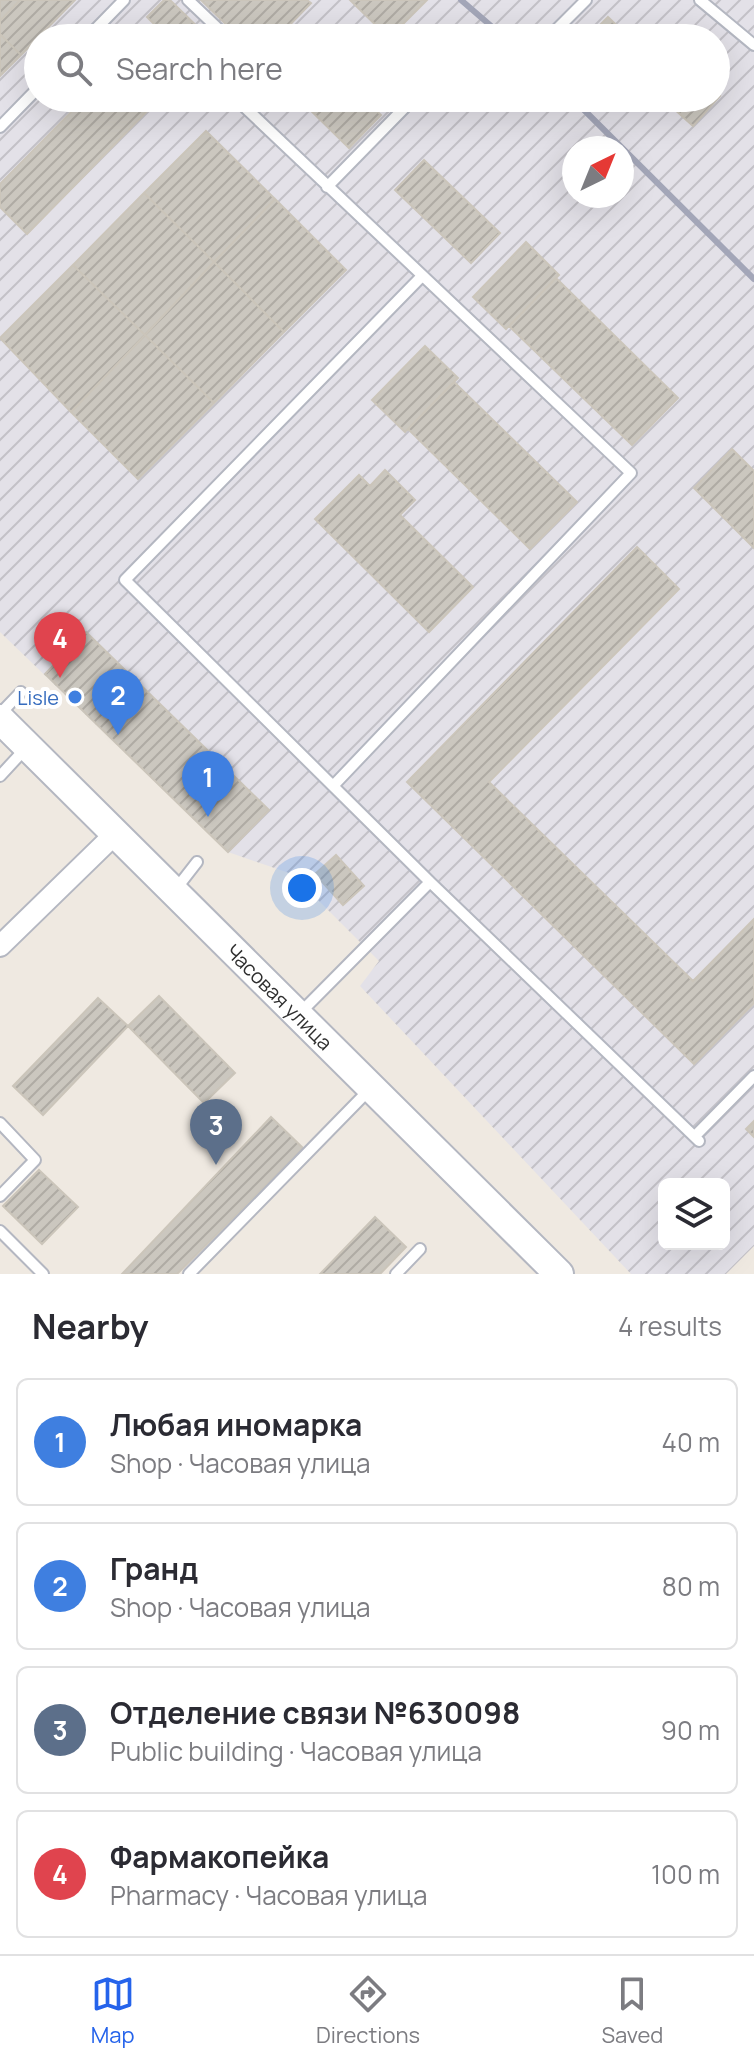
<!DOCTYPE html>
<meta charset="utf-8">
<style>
body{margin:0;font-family:Manrope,sans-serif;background:#f2f2f3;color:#2b2b33}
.controls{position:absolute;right:24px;bottom:24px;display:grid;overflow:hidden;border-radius:12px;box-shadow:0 8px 32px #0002}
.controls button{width:72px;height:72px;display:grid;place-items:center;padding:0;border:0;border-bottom:2px solid #e1e1e2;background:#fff;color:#2b2b33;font:40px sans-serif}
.compass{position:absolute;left:562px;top:136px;width:72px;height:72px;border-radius:50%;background:#fff;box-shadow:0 8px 32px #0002;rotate:43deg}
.you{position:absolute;left:302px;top:888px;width:28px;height:28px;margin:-20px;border:6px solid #fff;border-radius:50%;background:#1a73e8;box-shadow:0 0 0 12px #1a73e833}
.badge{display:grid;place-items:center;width:52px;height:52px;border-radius:50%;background:#2563eb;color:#fff;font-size:26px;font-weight:700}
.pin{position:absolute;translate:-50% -66px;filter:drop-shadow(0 2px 4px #0008)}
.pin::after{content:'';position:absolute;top:42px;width:28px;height:24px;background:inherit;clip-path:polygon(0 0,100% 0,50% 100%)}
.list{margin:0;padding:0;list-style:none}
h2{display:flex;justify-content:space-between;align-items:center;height:104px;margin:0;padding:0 32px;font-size:34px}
h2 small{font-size:26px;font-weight:400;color:#7c7c81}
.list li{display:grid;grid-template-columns:52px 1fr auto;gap:24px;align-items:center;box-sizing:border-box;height:128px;margin:0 16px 16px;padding:0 16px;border:2px solid #e1e1e2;border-radius:12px}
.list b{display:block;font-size:30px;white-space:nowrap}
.list p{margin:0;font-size:26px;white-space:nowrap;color:#7c7c81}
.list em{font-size:26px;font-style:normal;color:#7c7c81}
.icon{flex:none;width:44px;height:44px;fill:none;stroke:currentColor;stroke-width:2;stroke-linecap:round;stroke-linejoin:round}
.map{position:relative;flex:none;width:754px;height:1274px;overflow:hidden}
.search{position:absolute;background:#fff;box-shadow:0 8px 32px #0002;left:24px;right:24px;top:24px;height:88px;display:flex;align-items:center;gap:20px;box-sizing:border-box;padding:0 28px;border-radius:44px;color:#7c7c81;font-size:30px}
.sheet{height:680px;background:#fff}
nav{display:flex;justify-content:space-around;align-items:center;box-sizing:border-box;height:112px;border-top:2px solid #e1e1e2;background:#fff;font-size:22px;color:#7c7c81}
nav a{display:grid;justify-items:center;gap:4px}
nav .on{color:#2563eb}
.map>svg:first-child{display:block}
.industrial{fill:url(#industrial-furrows);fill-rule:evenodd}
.building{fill:url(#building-hatch);stroke:#cbc5ba;stroke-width:2}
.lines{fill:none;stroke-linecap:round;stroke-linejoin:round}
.service-casing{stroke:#b4b7c1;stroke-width:14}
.minor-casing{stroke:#b4b7c1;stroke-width:24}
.secondary-casing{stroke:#b4b7c1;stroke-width:32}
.service{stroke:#fff;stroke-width:10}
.minor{stroke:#fff;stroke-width:20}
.secondary{stroke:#fff;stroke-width:28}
.rail{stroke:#a3a6b8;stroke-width:6}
.shop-dot{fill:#3f7fe0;stroke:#fff;stroke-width:3}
.labels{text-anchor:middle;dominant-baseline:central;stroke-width:8;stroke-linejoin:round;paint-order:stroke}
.shop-label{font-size:20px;fill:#366cbe;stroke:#fff;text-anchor:end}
.street-label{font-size:20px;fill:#2e2e2e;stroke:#fff}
</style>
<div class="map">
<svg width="754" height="1274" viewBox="0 0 754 1274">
<defs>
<pattern id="industrial-furrows" width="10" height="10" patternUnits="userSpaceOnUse" patternTransform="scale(2)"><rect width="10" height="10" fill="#e3e1e8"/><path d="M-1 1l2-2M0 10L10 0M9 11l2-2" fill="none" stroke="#c3c1c7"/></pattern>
<pattern id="building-hatch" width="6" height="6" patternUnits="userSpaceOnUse" patternTransform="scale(2)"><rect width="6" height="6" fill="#cbc7bf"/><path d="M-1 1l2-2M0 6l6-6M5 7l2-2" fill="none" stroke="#afaba4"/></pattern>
</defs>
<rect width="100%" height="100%" fill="#efe9e1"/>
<path class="industrial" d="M0,0H754V1246L726,1274H631L360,986L379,961L292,874L228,852L0,632ZM38,38H716V98H38ZM574,148H622V196H574ZM664,1184H724V1244H664Z"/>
<path class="building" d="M0,0H20L0,21Z
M20,0H75L21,55L0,34V21Z
M164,0H170L209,38H168L147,17Z
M201,0H307L311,3L277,38H240Z
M350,0H427L389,38Z
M608,17L630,38H587Z
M156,25L168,38H143Z
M0,34L21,55L0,76Z
M716,93L720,96L693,126L662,98H716Z
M85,98H160L27,234L0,207V184Z
M298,98H363L381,115L349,148Z
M206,131L275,199L214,262L144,193Z
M424,160L500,233L471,263L395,190Z
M144,193L214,262L145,335L73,265Z
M275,199L346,270L284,332L214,262Z
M526,242L559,275L506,329L473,297Z
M214,262L284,332L214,403L145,335Z
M73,265L145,335L71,412L0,338Z
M556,278L678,398L632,445L509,326Z
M145,335L214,403L138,479L71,412Z
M425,346L458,378L405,432L372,400Z
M454,382L577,502L530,549L408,429Z
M732,449L754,471V548L694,488Z
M385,470L415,500L400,515L473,587L429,632L315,519L359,475L370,486Z
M637,547L679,589L489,782L693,981L754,919V1003L694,1064L407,782Z
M86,632L269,810L228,852L45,674Z
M336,855L364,886L343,905L315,874Z
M159,996L235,1073L204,1103L128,1026Z
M98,998L128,1026L43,1115L13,1086Z
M271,1117L303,1148L177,1274H122Z
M754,1121V1137L746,1129Z
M39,1170L78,1207L42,1244L3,1206Z
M375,1217L406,1247L380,1274H320Z"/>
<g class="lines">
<defs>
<path id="service" d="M188,0L228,38
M700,0L754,45
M87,38L124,0
M548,38L586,0
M235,98L631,473L333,786L430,882L299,1014
M0,127L38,88
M327,187L414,98
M0,714L21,692
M0,776L26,748
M333,786L125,580L421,277
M430,882L699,1141
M176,889L197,862
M0,1123L35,1160L0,1196
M695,1136L754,1076
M0,1231L43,1274
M189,1274L370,1089
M396,1274L420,1249"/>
<path id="minor" d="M0,946L115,834"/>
<g id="secondary">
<path id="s1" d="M0,719L559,1274"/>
</g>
</defs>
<use href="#service" class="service-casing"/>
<use href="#minor" class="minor-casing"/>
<use href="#secondary" class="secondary-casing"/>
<use href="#service" class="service"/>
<use href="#minor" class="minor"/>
<use href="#secondary" class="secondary"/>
<path class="rail" d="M461,0L505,38
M572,98L754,279"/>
</g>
<circle class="shop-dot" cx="75" cy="697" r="8"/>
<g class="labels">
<g class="shop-label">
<text x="59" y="697">Lisle</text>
</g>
<g class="street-label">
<text stroke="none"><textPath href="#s1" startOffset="394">Часовая улица</textPath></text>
</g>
</g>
</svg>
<div class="controls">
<button><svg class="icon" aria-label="layers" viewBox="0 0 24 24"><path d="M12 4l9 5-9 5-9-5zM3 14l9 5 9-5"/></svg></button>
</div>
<svg class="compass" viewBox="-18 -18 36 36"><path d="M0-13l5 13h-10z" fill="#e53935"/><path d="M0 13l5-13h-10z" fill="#7c7c81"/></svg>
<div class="you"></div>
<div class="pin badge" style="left:208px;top:817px;background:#3f7fe0">1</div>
<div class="pin badge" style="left:118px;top:735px;background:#3f7fe0">2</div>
<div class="pin badge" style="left:216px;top:1165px;background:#5c6f8a">3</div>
<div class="pin badge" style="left:60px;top:678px;background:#e0444e">4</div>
<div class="search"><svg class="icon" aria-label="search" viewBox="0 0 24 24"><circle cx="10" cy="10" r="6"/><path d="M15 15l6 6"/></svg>Search here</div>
</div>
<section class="sheet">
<h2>Nearby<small>4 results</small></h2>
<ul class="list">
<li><span class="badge" style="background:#3f7fe0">1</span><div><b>Любая иномарка</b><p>Shop · Часовая улица</p></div><em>40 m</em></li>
<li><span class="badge" style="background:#3f7fe0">2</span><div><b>Гранд</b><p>Shop · Часовая улица</p></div><em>80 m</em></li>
<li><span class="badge" style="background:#5c6f8a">3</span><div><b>Отделение связи №630098</b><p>Public building · Часовая улица</p></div><em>90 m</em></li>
<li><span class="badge" style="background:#e0444e">4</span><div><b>Фармакопейка</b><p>Pharmacy · Часовая улица</p></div><em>100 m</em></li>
</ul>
</section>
<nav>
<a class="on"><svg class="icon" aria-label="map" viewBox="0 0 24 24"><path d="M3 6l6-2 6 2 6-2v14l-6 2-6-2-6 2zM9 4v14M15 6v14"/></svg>Map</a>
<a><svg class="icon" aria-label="directions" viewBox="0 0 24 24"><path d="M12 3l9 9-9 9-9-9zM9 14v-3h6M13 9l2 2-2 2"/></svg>Directions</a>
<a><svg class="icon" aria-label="saved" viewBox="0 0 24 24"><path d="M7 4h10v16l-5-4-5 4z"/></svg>Saved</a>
</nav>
